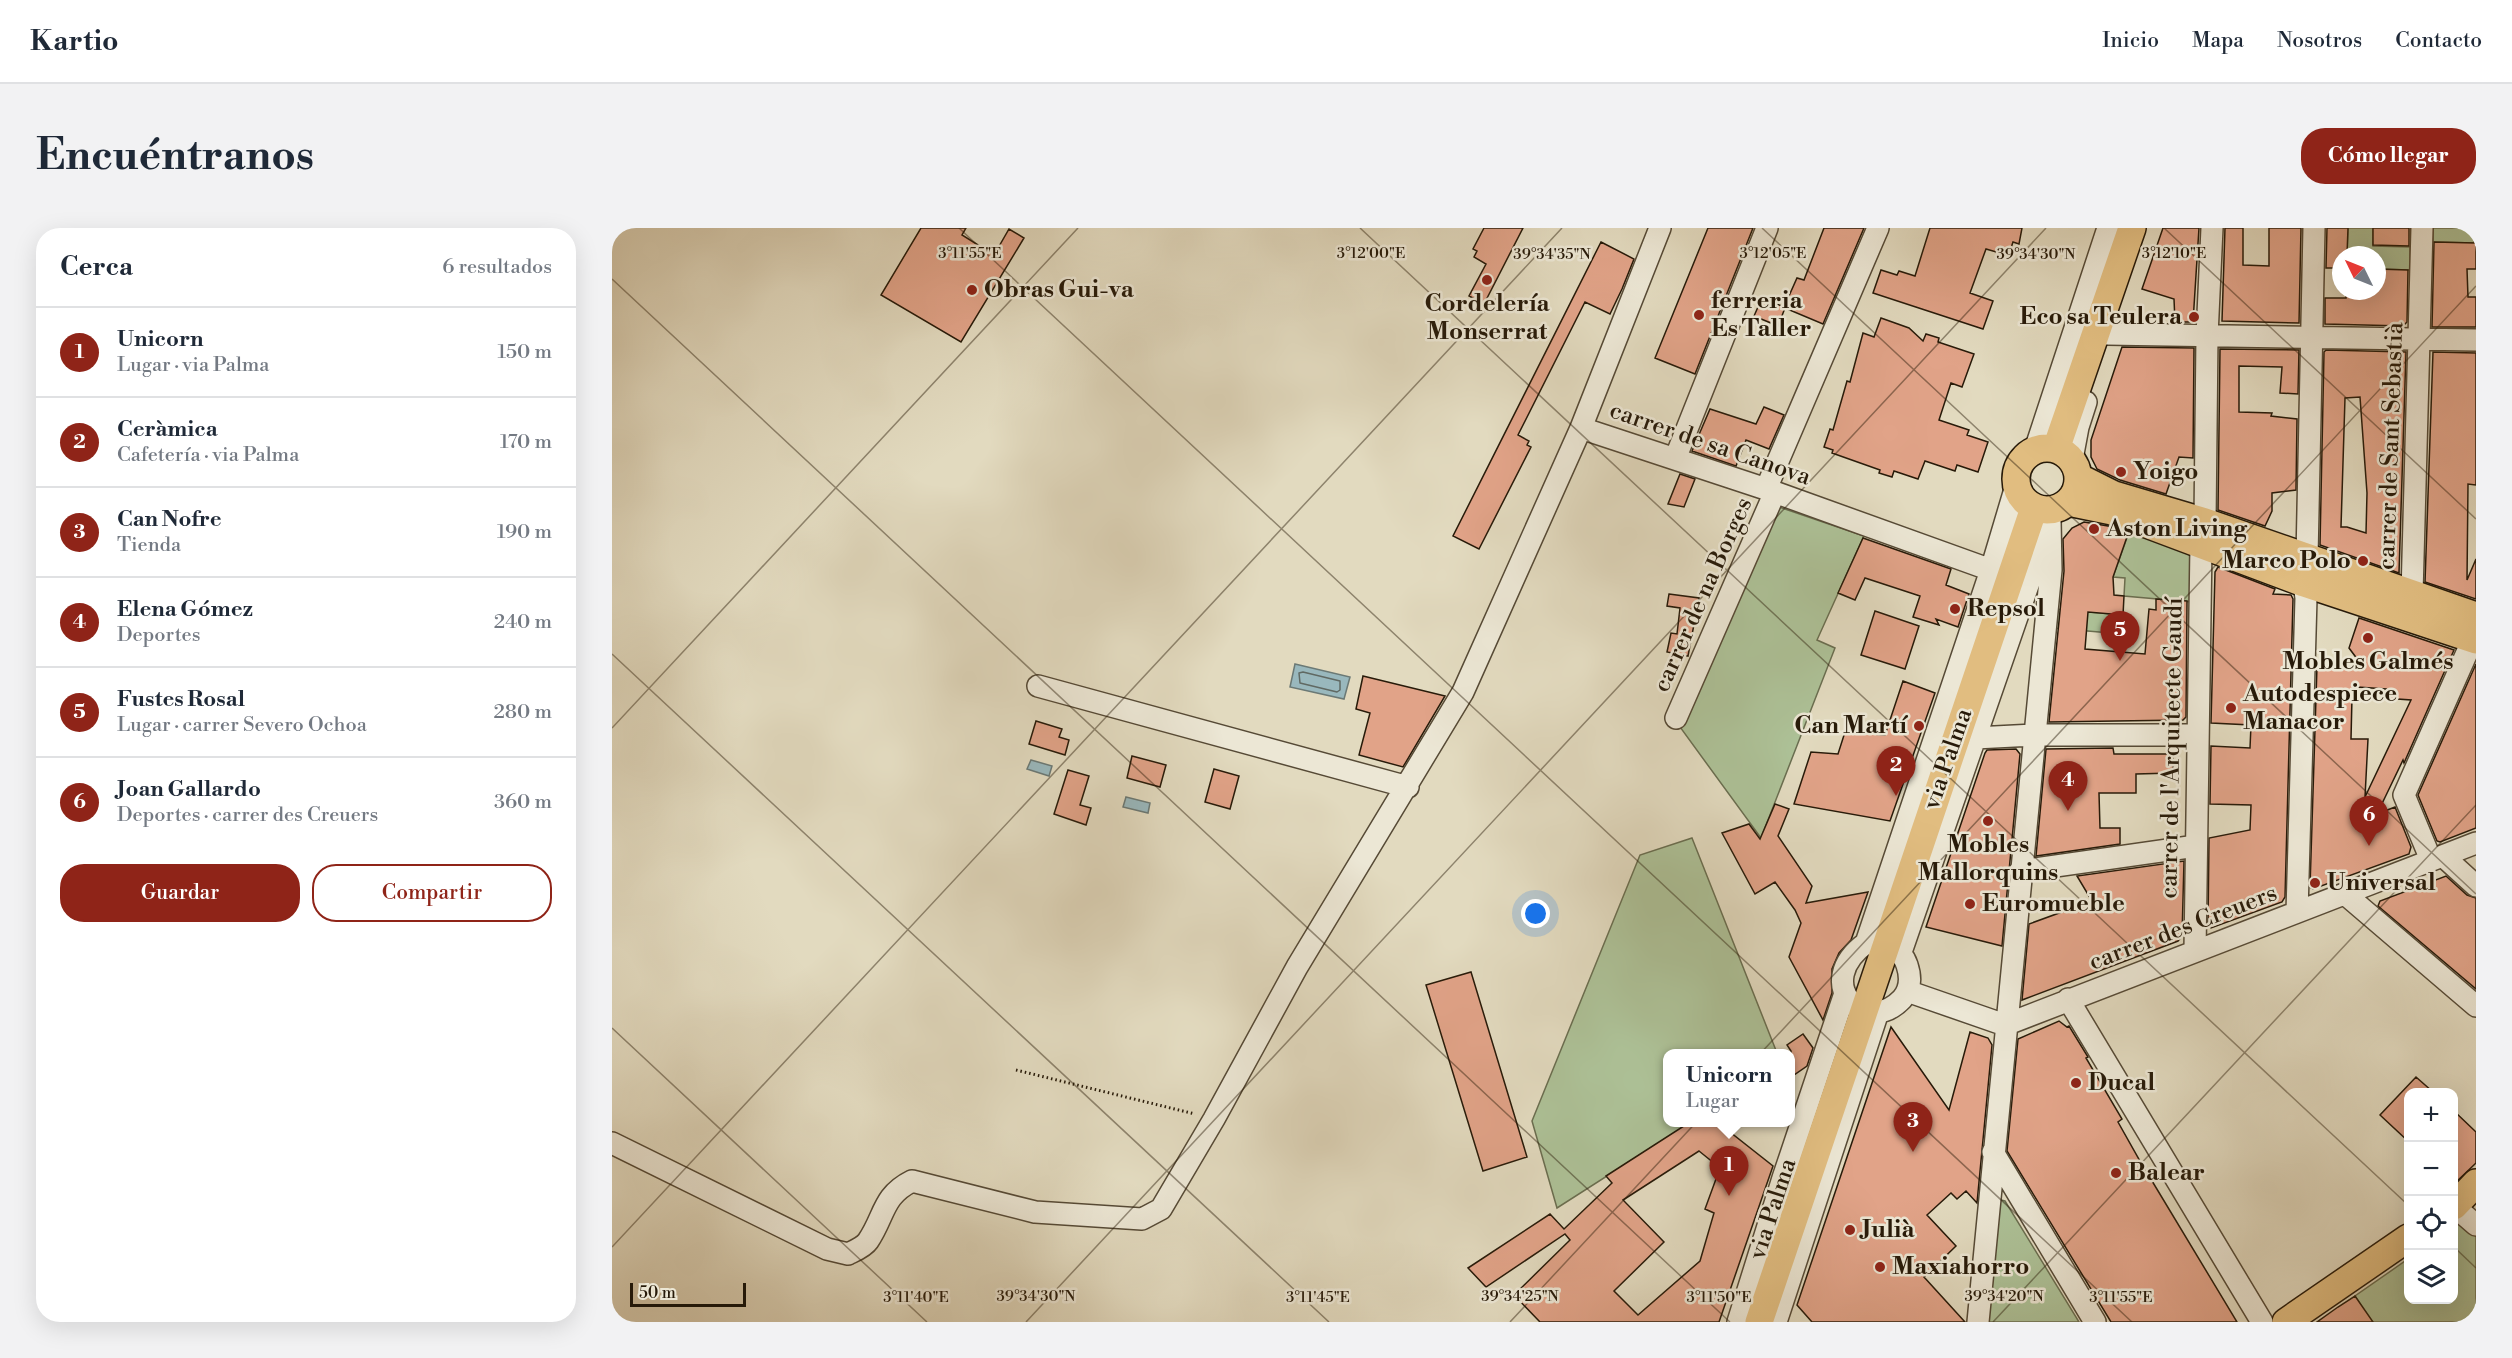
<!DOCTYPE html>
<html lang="es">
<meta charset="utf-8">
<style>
body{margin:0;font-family:"Libre Bodoni",serif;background:#f2f2f3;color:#1f2937}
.controls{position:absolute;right:18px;bottom:18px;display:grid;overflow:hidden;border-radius:12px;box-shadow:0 6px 24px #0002}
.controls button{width:54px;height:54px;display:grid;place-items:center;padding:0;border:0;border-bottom:2px solid #e0e1e3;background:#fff;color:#1f2937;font:30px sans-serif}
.compass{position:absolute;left:1720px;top:18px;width:54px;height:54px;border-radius:50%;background:#fff;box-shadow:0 6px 24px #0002;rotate:313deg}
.scale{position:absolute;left:18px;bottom:15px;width:116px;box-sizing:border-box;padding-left:6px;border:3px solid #271a09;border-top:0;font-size:16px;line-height:21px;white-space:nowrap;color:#271a09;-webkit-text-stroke:4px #ece7d5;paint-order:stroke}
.you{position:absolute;left:924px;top:686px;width:21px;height:21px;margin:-15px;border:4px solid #fff;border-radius:50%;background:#1a73e8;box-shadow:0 0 0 9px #1a73e833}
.badge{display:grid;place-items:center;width:39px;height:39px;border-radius:50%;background:#8f2418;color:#fff;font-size:20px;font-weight:700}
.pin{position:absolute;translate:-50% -50px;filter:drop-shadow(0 2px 3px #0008)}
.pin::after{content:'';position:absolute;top:32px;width:21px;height:18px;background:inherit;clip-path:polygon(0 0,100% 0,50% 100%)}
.popup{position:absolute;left:1051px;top:821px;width:132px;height:78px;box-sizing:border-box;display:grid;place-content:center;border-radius:12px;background:#fff;filter:drop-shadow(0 2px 4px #0005);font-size:20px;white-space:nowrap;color:#747a83}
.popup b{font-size:22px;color:#1f2937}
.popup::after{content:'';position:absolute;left:50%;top:100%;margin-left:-12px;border:12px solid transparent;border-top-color:#fff}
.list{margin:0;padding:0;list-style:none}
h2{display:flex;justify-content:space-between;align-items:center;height:78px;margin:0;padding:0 24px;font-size:26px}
h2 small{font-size:20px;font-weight:400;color:#747a83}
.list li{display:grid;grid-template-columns:39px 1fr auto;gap:18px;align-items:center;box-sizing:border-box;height:90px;padding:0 24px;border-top:2px solid #e0e1e3}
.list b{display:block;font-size:22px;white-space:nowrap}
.list p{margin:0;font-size:20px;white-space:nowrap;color:#747a83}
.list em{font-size:20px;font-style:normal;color:#747a83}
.actions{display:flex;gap:12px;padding:18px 24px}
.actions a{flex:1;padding:14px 0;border:2px solid #8f2418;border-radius:24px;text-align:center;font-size:21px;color:#8f2418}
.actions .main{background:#8f2418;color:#fff}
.icon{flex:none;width:33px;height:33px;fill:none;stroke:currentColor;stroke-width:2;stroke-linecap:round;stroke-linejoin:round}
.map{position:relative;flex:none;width:1864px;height:1094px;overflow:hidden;border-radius:24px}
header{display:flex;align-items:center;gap:36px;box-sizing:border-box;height:84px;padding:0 30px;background:#fff;border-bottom:2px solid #e0e1e3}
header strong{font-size:28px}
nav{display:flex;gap:33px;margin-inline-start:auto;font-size:21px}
.intro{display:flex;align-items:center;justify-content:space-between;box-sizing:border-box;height:144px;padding:0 36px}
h1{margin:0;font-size:42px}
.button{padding:15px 27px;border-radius:24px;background:#8f2418;color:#fff;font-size:21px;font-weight:700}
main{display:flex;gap:36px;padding:0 36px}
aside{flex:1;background:#fff;border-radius:24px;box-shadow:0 6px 24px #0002}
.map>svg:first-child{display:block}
.green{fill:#adc197;stroke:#6a6e50;stroke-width:1.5}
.water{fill:#99b8bd;stroke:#6b7975;stroke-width:1.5}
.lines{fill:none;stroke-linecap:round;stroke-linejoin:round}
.shore{stroke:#606963;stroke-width:1.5}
.building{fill:#e1a388;stroke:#271a09;stroke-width:1.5;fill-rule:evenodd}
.minor-casing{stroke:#564a36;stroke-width:24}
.major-casing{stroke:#271a09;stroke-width:30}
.path{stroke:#271a09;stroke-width:3;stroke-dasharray:1.5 3;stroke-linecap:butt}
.minor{stroke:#ece7d5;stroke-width:21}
.major{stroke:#e1bd80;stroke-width:27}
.ticks{fill:none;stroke:#271a09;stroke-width:1.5;stroke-opacity:0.45}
.poi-dot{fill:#8f2418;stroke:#ece7d5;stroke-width:2}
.labels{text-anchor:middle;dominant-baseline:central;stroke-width:5;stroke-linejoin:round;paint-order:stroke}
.poi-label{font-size:24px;font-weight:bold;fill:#271a09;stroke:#ece7d5;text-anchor:start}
.street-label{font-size:24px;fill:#271a09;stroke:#ece7d5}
.ticks-label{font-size:15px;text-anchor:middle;fill:#271a09;stroke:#ece7d5;stroke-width:5;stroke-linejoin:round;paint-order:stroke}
</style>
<header>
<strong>Kartio</strong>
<nav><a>Inicio</a><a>Mapa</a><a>Nosotros</a><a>Contacto</a></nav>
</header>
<div class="intro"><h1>Encuéntranos</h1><a class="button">Cómo llegar</a></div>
<main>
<aside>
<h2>Cerca<small>6 resultados</small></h2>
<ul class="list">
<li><span class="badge">1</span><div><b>Unicorn</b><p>Lugar · via Palma</p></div><em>150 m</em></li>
<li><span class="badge">2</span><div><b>Ceràmica</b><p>Cafetería · via Palma</p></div><em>170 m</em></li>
<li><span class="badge">3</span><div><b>Can Nofre</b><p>Tienda</p></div><em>190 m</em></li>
<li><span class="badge">4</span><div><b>Elena Gómez</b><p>Deportes</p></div><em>240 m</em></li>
<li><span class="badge">5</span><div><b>Fustes Rosal</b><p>Lugar · carrer Severo Ochoa</p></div><em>280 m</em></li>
<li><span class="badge">6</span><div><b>Joan Gallardo</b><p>Deportes · carrer des Creuers</p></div><em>360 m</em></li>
</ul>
<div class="actions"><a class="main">Guardar</a><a>Compartir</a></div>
</aside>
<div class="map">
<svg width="1864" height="1094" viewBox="0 0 1864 1094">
<rect width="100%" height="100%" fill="#e2dabf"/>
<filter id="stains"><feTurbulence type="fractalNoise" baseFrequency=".00333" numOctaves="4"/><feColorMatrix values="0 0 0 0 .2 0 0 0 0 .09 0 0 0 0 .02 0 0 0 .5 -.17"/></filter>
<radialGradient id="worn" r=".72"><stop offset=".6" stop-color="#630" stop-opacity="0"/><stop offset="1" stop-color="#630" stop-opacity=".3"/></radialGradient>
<path class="green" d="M1736,0H1761V18L1798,19V42L1765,41V27H1735Z
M1821,0H1862V15L1821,14Z
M1167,279L1252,308L1205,412L1223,420L1149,610L1068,499Z
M1517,304L1576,325L1580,331L1579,374L1512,368L1513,350L1501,349Z
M1443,381L1511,387L1510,406L1441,400Z
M1080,610L1165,825L1056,826V894L1078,895L945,980L920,893L1028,627Z
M1389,972L1393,973L1467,1094H1376L1387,974Z
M1848,991L1864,1002V1094H1759L1743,1068L1796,1031V1072H1842V1000Z"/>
<path class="water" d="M683,436L738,449L732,471L678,459Z
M419,532L440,538L437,548L415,541Z
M514,569L538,575L536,585L511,579Z"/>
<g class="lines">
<path class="shore" d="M691,444L728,453V462L725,464L688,455L687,445Z"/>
</g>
<path class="building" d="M309,0H354L350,7L382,27L397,1L412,10L349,114L269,67Z
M872,0H911L872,76L857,68L874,36L862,29L865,23L861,21Z
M1096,0H1141L1083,146L1043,130Z
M1212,0H1252L1211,96L1173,80L1166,98L1142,88L1150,70L1172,79L1185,50L1192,52Z
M1318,0H1410L1407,16L1401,14L1398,23L1395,22L1391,26L1374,21L1358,65L1381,73L1371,101L1261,65L1269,42L1285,47L1287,43L1303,48Z
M1551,0H1587L1581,94H1563L1562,71L1530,61Z
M1613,0H1631V37L1657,38V0H1689L1687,95L1610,93Z
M1715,0H1736L1735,27H1729V40H1714Z
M1761,0H1797V18L1761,17Z
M989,14L1022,31L1010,61L998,86L973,74L906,207L917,213L915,217L919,219L867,321L841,308Z
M1822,14L1864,15V41H1855L1856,69H1864V99H1820Z
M1765,41L1796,42L1795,94L1791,98L1713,96V70H1734V63H1765Z
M1269,90L1297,100L1311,113L1314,106L1327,110L1326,114L1362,126L1350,159L1339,155L1327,192L1357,202L1355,207L1376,214L1366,244L1345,237L1343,243L1313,233L1306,251L1282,243L1280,249L1267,245L1268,242L1220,225L1221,222L1212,219L1218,201L1221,202L1235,153L1238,154L1251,105L1262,109Z
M1510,119L1582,120L1581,230L1567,229L1554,266L1508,252L1485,241L1479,229V212Z
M1608,121L1687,122L1686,166L1668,165L1670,139L1627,138V184L1660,185L1659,188L1685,191L1684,262L1660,265V283L1653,298L1606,282Z
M1714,122L1794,124L1787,345L1708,317L1712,124ZM1748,169L1755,265L1754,305L1735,299H1729L1733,170Z
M1821,124L1864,125V257L1856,256L1855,352L1864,331V371L1813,354Z
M1152,179L1172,187L1157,221L1134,212L1124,238L1080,223L1098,181L1144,196Z
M1068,246L1083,251L1072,279L1056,276Z
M1472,294L1496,298L1516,306L1501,349L1502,367L1512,368L1511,387L1476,384L1473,421L1533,426L1537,381L1544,382V371L1575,373L1574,489L1571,492L1437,494L1452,343L1451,311L1460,300Z
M1251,310L1339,341L1334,357L1357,366L1346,399L1324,391L1327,397L1301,389L1308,368L1253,350L1243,372L1226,365Z
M1606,339L1663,361L1661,366L1679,367L1681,371L1673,669L1670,674L1599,700L1596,697L1597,610L1638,602L1639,577L1598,576L1599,518L1638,520L1639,497L1599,495L1603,344Z
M1057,366L1087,370L1076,428L1055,424L1059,405L1065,406L1068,380L1055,378Z
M1263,383L1307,398L1293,441L1249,427Z
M1747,390L1842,422L1792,535L1791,532L1765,586L1783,579L1799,619L1797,626L1701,661L1698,659L1705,438L1752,440L1737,420ZM1745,459L1774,461L1771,470L1799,472L1753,569L1756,511H1739L1740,469H1744Z
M1864,436V600L1828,614L1825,613L1806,567Z
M751,448L833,468L791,539L747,527L758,485L744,481Z
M1291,453L1323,465L1278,593L1182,576L1199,524L1226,526L1233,504L1273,507Z
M424,493L450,501L447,509L457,512L453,527L417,516Z
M1501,520L1502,526H1561V545L1524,546V565H1487L1488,600H1508V616L1424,628L1434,521Z
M1404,521L1408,526L1390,718L1314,699L1373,525L1375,522Z
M520,528L554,537L548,559L515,550Z
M602,541L627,548L618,581L593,574Z
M456,542L477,548L468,577L479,580L474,597L442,586Z
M1163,576L1177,581L1166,608L1200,658L1194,675L1256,664L1239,712L1227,725L1220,741V765L1211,792L1177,729L1189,695L1183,682L1163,654L1143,666L1110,605L1137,596L1148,611Z
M1572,633L1570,708L1566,713L1410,772L1417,696L1480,673L1465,648Z
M1834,648L1855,667L1864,670V761L1766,678L1768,673Z
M859,744L915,929L871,943L814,757Z
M1447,793L1455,799L1457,798L1476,829L1474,830L1510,891L1506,894L1528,933L1625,1094H1499L1395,923L1406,811Z
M1279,799L1337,882L1358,804L1376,810L1380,817L1365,975L1354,963L1345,971L1339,965L1315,987L1344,1018L1312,1049L1353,1094H1200L1185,1077Z
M1191,806L1201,820L1195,838L1179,849V823L1175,817Z
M1804,849L1821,864H1797V914L1768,887Z
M1842,883L1864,904V935L1842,956Z
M1078,894H1132L1118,904L1161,938L1107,1094H928L902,1067L958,1012L953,1006L874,1059L856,1040L938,986L952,1001L1000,955L994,948ZM1087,923L1108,940L1093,981L1102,985L1088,1033L1026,1087L1002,1063L1052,1014L1011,972Z
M1743,1068L1761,1094H1705L1726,1079Z"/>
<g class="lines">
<defs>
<path id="minor" d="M1048,0L969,200L1154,261L1379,342
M1495,106L1864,112
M1423,222L1496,0
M1063,231L1155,0
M1460,231L1466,199L1474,174
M1154,261L1266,0
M1695,329L1702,0
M1800,366L1810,0
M426,458L796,559
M1064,490L1163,264
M1363,510L1422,507H1585
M1831,628L1864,658
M1819,632L1792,567L1861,411
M1408,643L1584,618
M1733,666L1864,778
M1685,684L1694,370L1692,355
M1254,715L1379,342L1404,258
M1254,715C1272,717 1289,718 1295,737C1299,749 1299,761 1290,771C1253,810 1199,755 1254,715Z
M1583,723L1589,317L1593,294L1595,108L1600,0
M1289,724L1433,308
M1295,763L1393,797L1864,615
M1456,771L1650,1094
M0,915L215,1021L236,1026C242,1023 252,1019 256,1013C273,988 270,968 300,953L423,984L530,991L549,981L602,891L685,739L851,464L969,200
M1381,924L1483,1094
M1842,978L1864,997
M1126,1094L1171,950L1233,765
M1164,1094L1266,784
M1366,1094L1439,342L1438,292"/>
<path id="major" d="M1404 251a31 31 0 1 1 62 0a31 31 0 1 1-62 0Z
M1444,221L1520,0
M1466,249L1502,267L1593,294L1864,388
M1456,274L1500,283L1692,355L1864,412
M1842,978L1864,955
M1147,1094L1422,280
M1674,1094L1796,1010"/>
</defs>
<use href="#minor" class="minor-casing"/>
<use href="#major" class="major-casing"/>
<path class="path" d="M404,842L583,886"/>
<use href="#minor" class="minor"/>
<use href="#major" class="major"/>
</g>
<path class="ticks" d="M347,0L1520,1094M748,0L1796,977M1150,0L1864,666M1552,0L1864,291M0,51L1118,1094M0,426L717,1094M0,500L466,0M0,800L315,1094M0,1019L950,0M1842,1019L1864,1040M414,1094L1434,0M898,1094L1864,58M1381,1094L1864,577"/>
<g class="poi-dot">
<circle cx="875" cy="52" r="6"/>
<circle cx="360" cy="62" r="6"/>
<circle cx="1087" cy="87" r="6"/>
<circle cx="1582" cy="89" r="6"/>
<circle cx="1509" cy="244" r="6"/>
<circle cx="1482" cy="301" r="6"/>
<circle cx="1751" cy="333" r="6"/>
<circle cx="1343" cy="381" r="6"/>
<circle cx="1756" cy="410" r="6"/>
<circle cx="1619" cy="480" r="6"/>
<circle cx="1307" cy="498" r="6"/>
<circle cx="1376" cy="593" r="6"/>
<circle cx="1703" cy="655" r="6"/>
<circle cx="1358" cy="676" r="6"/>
<circle cx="1464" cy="855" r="6"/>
<circle cx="1504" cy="945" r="6"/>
<circle cx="1238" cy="1002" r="6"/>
<circle cx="1268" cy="1039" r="6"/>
</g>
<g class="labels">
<g class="poi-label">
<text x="372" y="62">Obras Gui-va</text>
<text x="1099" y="73">ferreria<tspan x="1099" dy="28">Es Taller</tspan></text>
<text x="875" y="76" text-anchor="middle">Cordelería<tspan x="875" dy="28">Monserrat</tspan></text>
<text x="1570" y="89" text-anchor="end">Eco sa Teulera</text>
<text x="1521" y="244">Yoigo</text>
<text x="1494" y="301">Aston Living</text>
<text x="1739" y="333" text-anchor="end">Marco Polo</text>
<text x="1355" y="381">Repsol</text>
<text x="1756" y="434" text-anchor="middle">Mobles Galmés</text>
<text x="1631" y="466">Autodespiece<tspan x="1631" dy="28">Manacor</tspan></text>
<text x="1295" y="498" text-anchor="end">Can Martí</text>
<text x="1376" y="617" text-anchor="middle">Mobles<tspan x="1376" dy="28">Mallorquins</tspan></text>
<text x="1715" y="655">Universal</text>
<text x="1370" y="676">Euromueble</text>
<text x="1476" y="855">Ducal</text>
<text x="1516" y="945">Balear</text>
<text x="1250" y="1002">Julià</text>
<text x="1280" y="1039">Maxiahorro</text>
</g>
<g class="street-label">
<text transform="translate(1098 216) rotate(19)">carrer de sa Canova</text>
<text transform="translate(1779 218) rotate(-88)">carrer de Sant Sebastià</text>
<text transform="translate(1091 367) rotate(-66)">carrer de na Borges</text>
<text transform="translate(1560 520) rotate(-89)">carrer de l'Arquitecte Gaudí</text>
<text transform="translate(1336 531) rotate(-71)">via Palma</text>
<text transform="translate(1571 700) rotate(-21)">carrer des Creuers</text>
<text transform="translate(1161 981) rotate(-72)">via Palma</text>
</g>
</g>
<g class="ticks-label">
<text x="358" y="30">3°11'55"E</text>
<text x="759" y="30">3°12'00"E</text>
<text x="1161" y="30">3°12'05"E</text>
<text x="1562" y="30">3°12'10"E</text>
<text x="940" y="31">39°34'35"N</text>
<text x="1424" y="31">39°34'30"N</text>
<text x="424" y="1073">39°34'30"N</text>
<text x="908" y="1073">39°34'25"N</text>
<text x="1392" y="1073">39°34'20"N</text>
<text x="304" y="1074">3°11'40"E</text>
<text x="706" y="1074">3°11'45"E</text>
<text x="1107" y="1074">3°11'50"E</text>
<text x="1509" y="1074">3°11'55"E</text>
</g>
<rect width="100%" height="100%" filter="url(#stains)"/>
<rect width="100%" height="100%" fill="url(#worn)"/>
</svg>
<div class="controls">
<button>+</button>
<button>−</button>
<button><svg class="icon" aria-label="locate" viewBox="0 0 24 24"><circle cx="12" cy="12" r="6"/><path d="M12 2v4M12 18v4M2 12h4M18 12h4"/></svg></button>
<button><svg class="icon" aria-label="layers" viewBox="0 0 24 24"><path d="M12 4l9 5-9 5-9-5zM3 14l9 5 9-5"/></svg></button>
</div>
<svg class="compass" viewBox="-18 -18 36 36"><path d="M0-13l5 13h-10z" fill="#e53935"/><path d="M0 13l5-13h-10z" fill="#747a83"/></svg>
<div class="scale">50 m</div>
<div class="you"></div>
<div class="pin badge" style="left:1117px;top:968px">1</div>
<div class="popup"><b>Unicorn</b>Lugar</div>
<div class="pin badge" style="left:1284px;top:568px">2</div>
<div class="pin badge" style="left:1301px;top:924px">3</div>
<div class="pin badge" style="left:1456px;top:583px">4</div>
<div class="pin badge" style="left:1508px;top:433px">5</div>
<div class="pin badge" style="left:1757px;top:618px">6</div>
</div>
</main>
